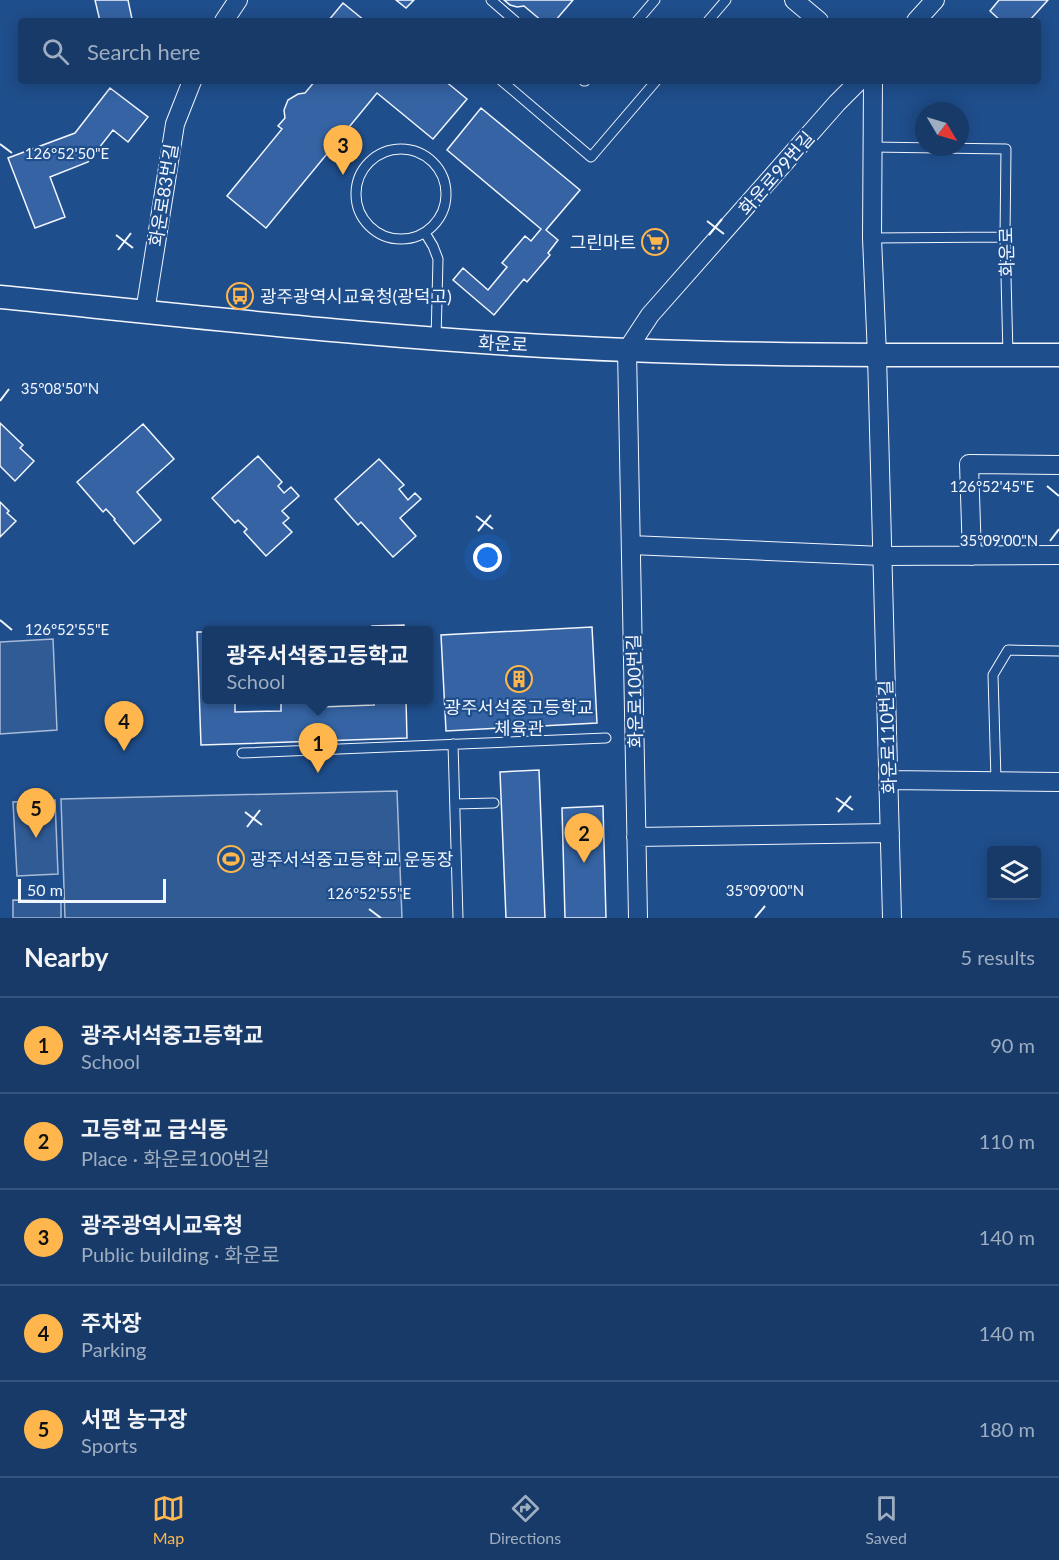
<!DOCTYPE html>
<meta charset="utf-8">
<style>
body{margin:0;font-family:Lato,"Noto Sans KR",sans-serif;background:#244571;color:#f1f3f6}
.controls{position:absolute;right:18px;bottom:18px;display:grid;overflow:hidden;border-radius:6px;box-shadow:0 3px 15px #0003}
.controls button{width:54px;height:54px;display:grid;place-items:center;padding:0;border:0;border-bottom:2px solid #36547d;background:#173a69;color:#f1f3f6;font:30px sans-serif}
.compass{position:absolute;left:915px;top:102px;width:54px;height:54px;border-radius:50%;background:#173a69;box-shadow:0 3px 15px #0003;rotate:128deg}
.scale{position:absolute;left:18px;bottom:15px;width:148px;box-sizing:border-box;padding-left:6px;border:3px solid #f2f6ff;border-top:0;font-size:16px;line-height:21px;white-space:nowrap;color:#f2f6ff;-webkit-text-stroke:4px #1f4e8c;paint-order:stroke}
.you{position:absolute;left:488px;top:558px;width:21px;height:21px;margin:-15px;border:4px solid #fff;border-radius:50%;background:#1a73e8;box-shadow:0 0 0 9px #1a73e833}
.badge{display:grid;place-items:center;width:39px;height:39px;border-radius:50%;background:#ffb74d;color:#111;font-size:20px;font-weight:700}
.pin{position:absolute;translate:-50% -50px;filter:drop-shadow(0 2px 3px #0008)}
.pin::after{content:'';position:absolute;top:32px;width:21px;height:18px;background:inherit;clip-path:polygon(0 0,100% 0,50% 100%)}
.popup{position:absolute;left:202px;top:626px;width:231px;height:78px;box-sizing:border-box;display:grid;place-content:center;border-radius:6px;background:#173a69;filter:drop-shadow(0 2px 4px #0005);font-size:20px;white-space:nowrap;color:#9eadc0}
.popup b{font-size:22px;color:#f1f3f6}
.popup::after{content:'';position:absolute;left:50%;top:100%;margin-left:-12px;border:12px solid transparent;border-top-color:#173a69}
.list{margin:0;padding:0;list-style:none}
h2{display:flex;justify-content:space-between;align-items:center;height:78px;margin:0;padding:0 24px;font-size:26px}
h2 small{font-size:20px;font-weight:400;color:#9eadc0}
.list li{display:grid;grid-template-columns:39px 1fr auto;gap:18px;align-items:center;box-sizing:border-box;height:96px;padding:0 24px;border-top:2px solid #36547d}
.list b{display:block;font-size:22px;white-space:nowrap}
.list p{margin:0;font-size:20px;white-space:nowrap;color:#9eadc0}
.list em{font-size:20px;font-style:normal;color:#9eadc0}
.icon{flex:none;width:33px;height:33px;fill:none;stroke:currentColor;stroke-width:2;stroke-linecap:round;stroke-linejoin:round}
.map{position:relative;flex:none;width:1059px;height:918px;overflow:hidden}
.search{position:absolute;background:#173a69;box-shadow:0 3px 15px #0003;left:18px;right:18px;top:18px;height:66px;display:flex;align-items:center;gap:15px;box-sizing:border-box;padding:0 21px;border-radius:6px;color:#9eadc0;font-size:22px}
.sheet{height:558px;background:#173a69}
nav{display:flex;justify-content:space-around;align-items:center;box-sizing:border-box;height:84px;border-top:2px solid #36547d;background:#173a69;font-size:16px;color:#9eadc0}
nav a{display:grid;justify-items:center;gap:3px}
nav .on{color:#ffb74d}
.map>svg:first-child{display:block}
.green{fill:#305b95;stroke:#a8bbd7;stroke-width:1.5}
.building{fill:#3563a3;stroke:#f2f6ff;stroke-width:1.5}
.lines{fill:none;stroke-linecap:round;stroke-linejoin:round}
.service-casing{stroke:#f2f6ff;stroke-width:11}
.minor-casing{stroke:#f2f6ff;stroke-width:20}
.tertiary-casing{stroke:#f2f6ff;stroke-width:25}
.service{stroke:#1f4e8c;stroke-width:9}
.minor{stroke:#1f4e8c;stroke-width:18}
.tertiary{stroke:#1f4e8c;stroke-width:22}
.ticks{fill:none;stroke:#f2f6ff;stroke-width:2}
.labels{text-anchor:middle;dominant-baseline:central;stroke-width:4.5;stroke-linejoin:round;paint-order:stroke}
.street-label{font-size:18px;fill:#f2f6ff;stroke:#1f4e8c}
.poi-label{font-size:18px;fill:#f2f6ff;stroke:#1f4e8c;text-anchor:start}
.ticks-label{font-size:15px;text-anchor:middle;fill:#f2f6ff;stroke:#1f4e8c;stroke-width:4.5;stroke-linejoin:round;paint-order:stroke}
</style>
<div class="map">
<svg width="1059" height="918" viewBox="0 0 1059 918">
<rect width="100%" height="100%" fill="#1f4e8c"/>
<path class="green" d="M53,639L57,730L0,734V642Z
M397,791L402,918H65L61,799Z
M55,800L58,874L17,876L13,802Z
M13,900L61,901V918H13Z"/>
<path class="building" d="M95,0H128L132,19L124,21H100Z
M396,0H414L406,8Z
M504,0H573L555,21H542L524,6L517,7L510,5Z
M999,0H1048L1029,21H1001L990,11Z
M343,3L365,21H328Z
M315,81H445L467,99L433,139L377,93L266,228L227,196L282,129L278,126L285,118L284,110L288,100L298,94L305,93Z
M110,88L148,117L128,142L113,130L88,162L50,177L65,217L35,228L8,158L75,133Z
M481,108L580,190L546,230L558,240L548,253L550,255L527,282L524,279L494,315L453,280L463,268L488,290L507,267L502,263L525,236L531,241L541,229L447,150Z
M0,423L23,445L20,448L34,461L15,481L0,466Z
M143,424L174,459L137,492L161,520L134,544L114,520L115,519L106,509L103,512L77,482Z
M258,456L282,482L278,486L284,493L291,487L299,496L282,511L289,518L283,523L292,532L266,556L244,532L247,529L238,520L235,523L212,498Z
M379,459L404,485L399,489L408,500L415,493L421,499L400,518L416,536L393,557L361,522L358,525L335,499Z
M0,502L9,511L7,513L16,521L0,537Z
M404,625V630H372V626Z
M592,627L597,723L446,731L441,635Z
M319,628V630H279V629Z
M197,632H207V700H235V712L281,711V700H321V707L374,705V700H406L407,738L201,745Z
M539,770L545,918H506L500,772Z
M603,806L606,918H565L562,808Z"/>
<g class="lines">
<defs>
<path id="service" d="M491,0L515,21
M637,21L655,0
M708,21L726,0
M502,81L591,157L656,81
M584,81H585
M872,147L1006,149L1005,237L1008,355
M356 194a45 45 0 1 1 90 0a45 45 0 1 1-90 0Z
M425,233L433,246L438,259L436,339
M872,238L1005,237
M453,744L458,918
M242,753L606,738
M996,780L993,675L1008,650L1059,651
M455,804L494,803"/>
<path id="minor" d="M794,0L819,21
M224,21L238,0
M916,21L935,0
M873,81L872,238L877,355L892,918
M145,312L175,124L192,81
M631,545L882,556L1059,555
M972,556L969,464L1059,465
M888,780L1059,782
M636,837L890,833
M638,918L627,350L650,315L837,103L859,81"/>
<path id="tertiary" d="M0,297C208,318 417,342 627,350C771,356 915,355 1059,355"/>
</defs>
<use href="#service" class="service-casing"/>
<use href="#minor" class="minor-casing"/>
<use href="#tertiary" class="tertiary-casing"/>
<use href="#service" class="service"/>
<use href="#minor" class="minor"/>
<use href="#tertiary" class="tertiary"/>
</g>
<path class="ticks" d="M0,144L12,153M707,221L724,234M116,235L133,248M709,235L722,219M118,250L131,233M0,401L9,389M1047,486L1059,496M476,516L493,529M478,531L491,515M1050,541L1059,529M0,620L12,630M836,798L853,810M245,812L262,825M838,812L851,796M247,827L260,810M369,909L381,918M755,918L765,906"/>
<defs>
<symbol id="supermarket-ring" viewBox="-11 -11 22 22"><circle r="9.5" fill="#1f4e8c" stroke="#ffb74d" stroke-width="1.5"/><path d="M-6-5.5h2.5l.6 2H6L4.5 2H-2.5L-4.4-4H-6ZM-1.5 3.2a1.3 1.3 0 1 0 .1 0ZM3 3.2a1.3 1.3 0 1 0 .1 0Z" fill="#ffb74d"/></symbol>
<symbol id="bus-ring" viewBox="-11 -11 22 22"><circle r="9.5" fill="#1f4e8c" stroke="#ffb74d" stroke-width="1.5"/><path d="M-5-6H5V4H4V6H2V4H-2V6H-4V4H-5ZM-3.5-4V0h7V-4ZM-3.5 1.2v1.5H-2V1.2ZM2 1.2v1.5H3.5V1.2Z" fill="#ffb74d"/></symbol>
<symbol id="building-ring" viewBox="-11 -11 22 22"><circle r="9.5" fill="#1f4e8c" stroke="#ffb74d" stroke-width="1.5"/><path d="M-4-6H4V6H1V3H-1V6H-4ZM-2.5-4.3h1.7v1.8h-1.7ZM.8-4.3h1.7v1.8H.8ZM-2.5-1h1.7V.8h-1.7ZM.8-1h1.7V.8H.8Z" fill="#ffb74d"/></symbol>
<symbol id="stadium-ring" viewBox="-11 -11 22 22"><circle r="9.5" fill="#1f4e8c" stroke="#ffb74d" stroke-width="1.5"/><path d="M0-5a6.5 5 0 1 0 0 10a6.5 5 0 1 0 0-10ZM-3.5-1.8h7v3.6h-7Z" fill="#ffb74d"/></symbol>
</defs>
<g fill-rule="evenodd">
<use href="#supermarket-ring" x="640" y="227" width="30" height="30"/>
<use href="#bus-ring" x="225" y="281" width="30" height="30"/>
<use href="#building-ring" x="504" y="664" width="30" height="30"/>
<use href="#stadium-ring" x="216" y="844" width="30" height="30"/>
</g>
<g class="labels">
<g class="street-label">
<text transform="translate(776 173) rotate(-49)">화운로99번길</text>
<text transform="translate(163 195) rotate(-81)">화운로83번길</text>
<text transform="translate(1006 252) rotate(-91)">화운로</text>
<text transform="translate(503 343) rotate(3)">화운로</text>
<text transform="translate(634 691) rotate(-91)">화운로100번길</text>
<text transform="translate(887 737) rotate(-92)">화운로110번길</text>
</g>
<g class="poi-label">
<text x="636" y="242" text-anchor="end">그린마트</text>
<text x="260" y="296">광주광역시교육청(광덕고)</text>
<text x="519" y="707" text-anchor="middle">광주서석중고등학교<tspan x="519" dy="21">체육관</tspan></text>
<text x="250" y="859">광주서석중고등학교 운동장</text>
</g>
</g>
<g class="ticks-label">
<text x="67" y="159">126°52'50"E</text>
<text x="60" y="394">35°08'50"N</text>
<text x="992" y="492">126°52'45"E</text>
<text x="999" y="546">35°09'00"N</text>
<text x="67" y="635">126°52'55"E</text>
<text x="765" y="896">35°09'00"N</text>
<text x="369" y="899">126°52'55"E</text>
</g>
</svg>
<div class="controls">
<button><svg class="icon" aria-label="layers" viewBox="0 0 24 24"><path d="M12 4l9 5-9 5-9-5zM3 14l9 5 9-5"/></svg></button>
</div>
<svg class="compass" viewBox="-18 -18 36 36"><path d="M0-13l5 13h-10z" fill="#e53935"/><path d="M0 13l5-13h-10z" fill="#9eadc0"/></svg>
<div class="scale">50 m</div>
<div class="you"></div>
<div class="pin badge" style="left:318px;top:773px">1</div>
<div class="popup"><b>광주서석중고등학교</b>School</div>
<div class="pin badge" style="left:584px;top:863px">2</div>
<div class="pin badge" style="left:343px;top:175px">3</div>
<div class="pin badge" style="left:124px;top:751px">4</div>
<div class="pin badge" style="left:36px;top:838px">5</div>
<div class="search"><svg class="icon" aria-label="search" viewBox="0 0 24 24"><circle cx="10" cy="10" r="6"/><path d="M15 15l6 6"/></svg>Search here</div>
</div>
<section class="sheet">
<h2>Nearby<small>5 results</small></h2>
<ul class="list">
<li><span class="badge">1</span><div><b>광주서석중고등학교</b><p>School</p></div><em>90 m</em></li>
<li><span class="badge">2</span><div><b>고등학교 급식동</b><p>Place · 화운로100번길</p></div><em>110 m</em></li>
<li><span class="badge">3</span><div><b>광주광역시교육청</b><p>Public building · 화운로</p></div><em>140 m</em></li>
<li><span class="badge">4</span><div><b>주차장</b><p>Parking</p></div><em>140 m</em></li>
<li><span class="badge">5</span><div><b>서편 농구장</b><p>Sports</p></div><em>180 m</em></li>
</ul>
</section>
<nav>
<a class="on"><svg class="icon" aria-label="map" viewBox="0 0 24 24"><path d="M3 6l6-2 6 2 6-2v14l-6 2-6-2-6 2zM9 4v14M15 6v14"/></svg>Map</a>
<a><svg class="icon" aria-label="directions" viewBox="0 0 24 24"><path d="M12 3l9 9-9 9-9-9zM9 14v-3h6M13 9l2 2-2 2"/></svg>Directions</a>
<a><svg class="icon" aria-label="saved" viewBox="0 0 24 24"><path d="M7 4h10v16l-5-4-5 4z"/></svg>Saved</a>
</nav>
